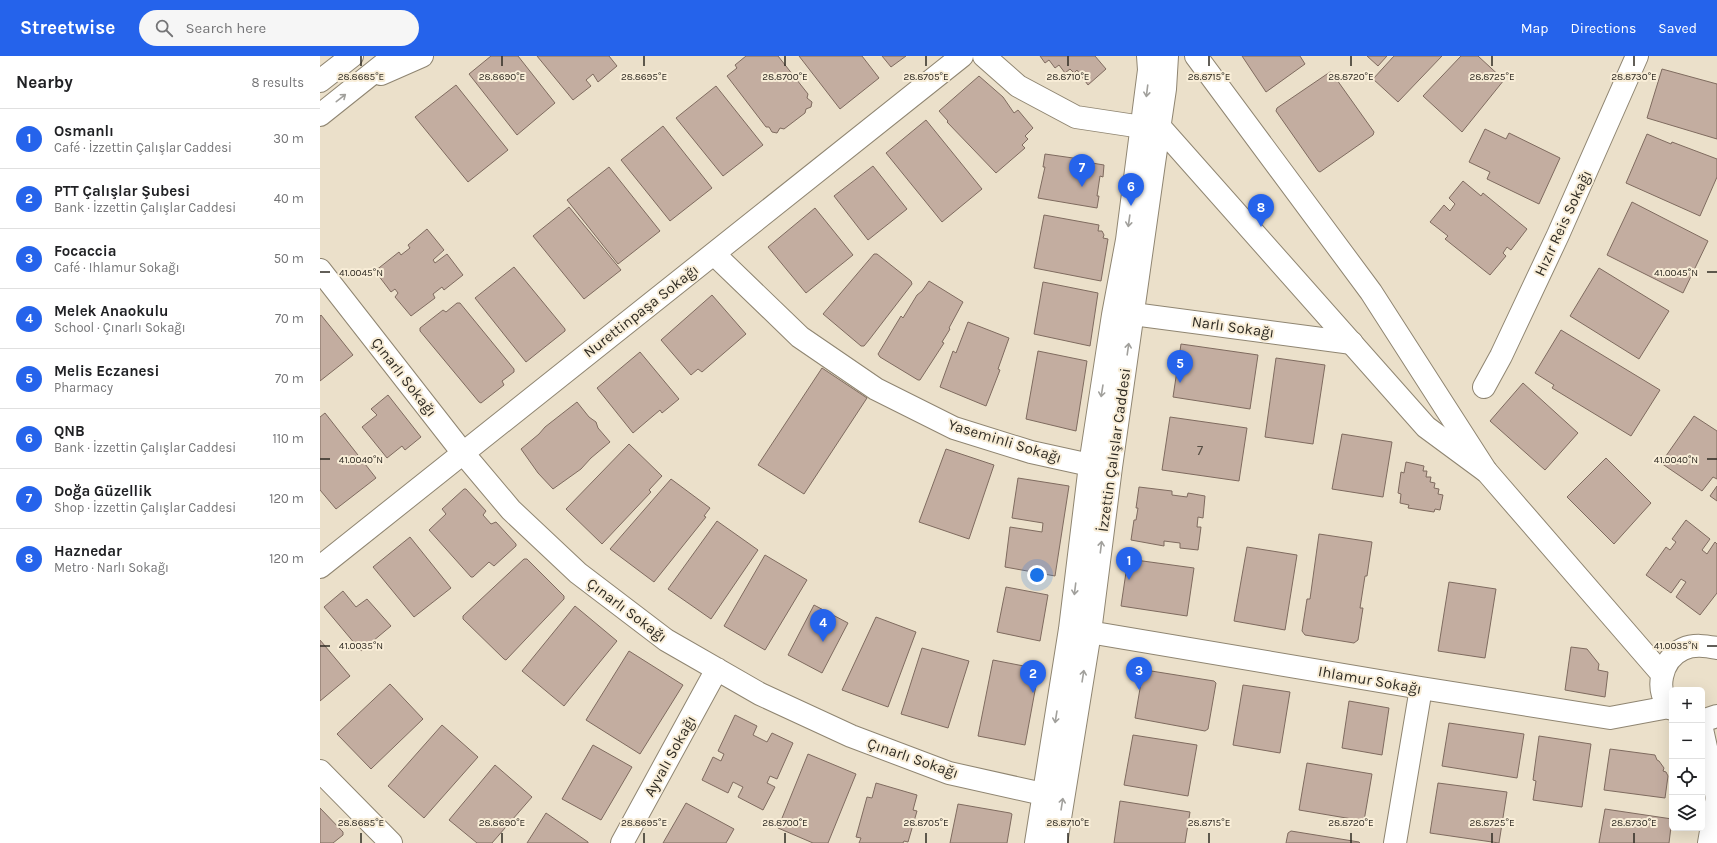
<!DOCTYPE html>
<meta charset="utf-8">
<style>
body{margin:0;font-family:Karla,sans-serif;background:#f6f6f6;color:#202124}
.controls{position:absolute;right:12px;bottom:12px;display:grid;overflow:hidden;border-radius:6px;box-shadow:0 4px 16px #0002}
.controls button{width:36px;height:36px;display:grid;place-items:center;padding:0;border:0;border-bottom:1px solid #e0e0e0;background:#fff;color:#202124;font:20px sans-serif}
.you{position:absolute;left:717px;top:519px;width:14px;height:14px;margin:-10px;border:3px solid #fff;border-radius:50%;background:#1a73e8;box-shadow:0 0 0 6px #1a73e833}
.badge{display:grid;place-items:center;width:26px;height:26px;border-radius:50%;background:#2563eb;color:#fff;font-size:13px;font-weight:700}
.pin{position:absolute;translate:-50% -33px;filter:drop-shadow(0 1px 2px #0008)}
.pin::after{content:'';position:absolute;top:21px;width:14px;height:12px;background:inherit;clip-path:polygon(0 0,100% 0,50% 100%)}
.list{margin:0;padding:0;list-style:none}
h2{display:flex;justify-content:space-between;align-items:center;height:52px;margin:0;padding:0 16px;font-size:17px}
h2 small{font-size:13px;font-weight:400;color:#757577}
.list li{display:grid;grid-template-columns:26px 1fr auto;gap:12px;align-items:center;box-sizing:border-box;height:60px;padding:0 16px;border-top:1px solid #e0e0e0}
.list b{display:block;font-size:15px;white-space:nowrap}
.list p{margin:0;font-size:13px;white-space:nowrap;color:#757577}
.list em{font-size:13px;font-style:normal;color:#757577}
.icon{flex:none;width:22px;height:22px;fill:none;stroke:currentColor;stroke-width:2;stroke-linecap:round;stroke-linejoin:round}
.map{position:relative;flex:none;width:1397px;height:787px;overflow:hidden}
header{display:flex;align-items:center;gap:24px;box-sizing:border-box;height:56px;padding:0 20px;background:#2563eb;color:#fff}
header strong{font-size:19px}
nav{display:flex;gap:22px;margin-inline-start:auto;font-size:14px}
.search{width:280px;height:36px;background:#f6f6f6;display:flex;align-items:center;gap:10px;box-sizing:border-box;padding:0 14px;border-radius:22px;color:#757577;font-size:15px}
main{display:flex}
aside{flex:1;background:#fff}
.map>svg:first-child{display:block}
.building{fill:#c3ada0;stroke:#7f6b5f}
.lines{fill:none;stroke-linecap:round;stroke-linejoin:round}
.street-casing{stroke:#8f8571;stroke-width:24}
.secondary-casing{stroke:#8f8571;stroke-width:24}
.primary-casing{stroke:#8f8571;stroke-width:24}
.street{stroke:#fff;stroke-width:22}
.secondary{stroke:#fff;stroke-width:22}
.primary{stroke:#fff;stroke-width:22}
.oneway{stroke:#a1a09c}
.ticks{fill:none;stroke:#2f2b23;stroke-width:1.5}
.labels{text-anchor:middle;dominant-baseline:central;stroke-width:4;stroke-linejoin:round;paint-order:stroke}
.number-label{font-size:13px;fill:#544c42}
.street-label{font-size:15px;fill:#2f2b23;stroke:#f8edd7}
.ticks-label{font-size:10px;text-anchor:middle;fill:#2f2b23;stroke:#f8edd7;stroke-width:4;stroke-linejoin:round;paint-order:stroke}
</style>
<header>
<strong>Streetwise</strong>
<div class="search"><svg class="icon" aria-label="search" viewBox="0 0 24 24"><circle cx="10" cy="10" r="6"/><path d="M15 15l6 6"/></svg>Search here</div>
<nav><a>Map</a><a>Directions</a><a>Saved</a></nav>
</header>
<main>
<aside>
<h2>Nearby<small>8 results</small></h2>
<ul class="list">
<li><span class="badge">1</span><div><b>Osmanlı</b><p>Café · İzzettin Çalışlar Caddesi</p></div><em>30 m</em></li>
<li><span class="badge">2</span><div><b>PTT Çalışlar Şubesi</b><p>Bank · İzzettin Çalışlar Caddesi</p></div><em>40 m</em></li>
<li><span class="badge">3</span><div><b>Focaccia</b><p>Café · Ihlamur Sokağı</p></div><em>50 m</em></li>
<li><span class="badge">4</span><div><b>Melek Anaokulu</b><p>School · Çınarlı Sokağı</p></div><em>70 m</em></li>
<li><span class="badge">5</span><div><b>Melis Eczanesi</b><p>Pharmacy</p></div><em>70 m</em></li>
<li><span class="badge">6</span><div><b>QNB</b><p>Bank · İzzettin Çalışlar Caddesi</p></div><em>110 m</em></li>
<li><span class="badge">7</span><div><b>Doğa Güzellik</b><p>Shop · İzzettin Çalışlar Caddesi</p></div><em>120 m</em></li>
<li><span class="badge">8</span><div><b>Haznedar</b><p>Metro · Narlı Sokağı</p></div><em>120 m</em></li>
</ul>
</aside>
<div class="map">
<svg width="1397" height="787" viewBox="0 0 1397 787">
<rect width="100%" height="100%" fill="#ebe0ca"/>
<path class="building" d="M171,0H198L235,47L197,79L149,18Z
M217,0H289L297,10L278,26L273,18L266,24L271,30L253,44Z
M426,0H458L488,38L487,42L492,46L491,51L486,53L485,57L464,73L460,72L457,77L452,76L449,71H446L407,20L417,12L415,9Z
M479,0H542L559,22L520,53Z
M562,0H586L571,11Z
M720,0H775L786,13L768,29L757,14L754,17L750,13L745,17L739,9L735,12L729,4L725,7Z
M922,0H980L985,8L946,36Z
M1047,0H1067L1058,10Z
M1074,0H1122L1078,46L1053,23Z
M1141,0H1158L1184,24L1142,76L1103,40Z
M1342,13L1397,28V83L1327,62Z
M1010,16L1012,17L1054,76L1053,79L1000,116L998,115L956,55L957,52Z
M659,20L683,41L694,57L698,54L713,72L705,80L708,83L702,89L705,92L676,117L627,66L628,65L619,55Z
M136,29L188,94L148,126L95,61Z
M396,30L443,89L403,120L356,62Z
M606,64L662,133L622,166L566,97Z
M343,70L392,132L350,165L301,104Z
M1165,73L1186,83L1189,77L1240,102L1219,148L1167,123L1170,116L1149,106Z
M1327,78L1351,88L1352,86L1397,103V121L1380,160L1306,127Z
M725,98L760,103V105L784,109L783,121L780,120L777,140H779L777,152L718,142L725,111H723Z
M553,110L587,153L548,184L514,140Z
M289,111L340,175L298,208L247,144Z
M1143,125L1161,140L1163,137L1207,173L1191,194L1187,191L1183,197L1186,200L1170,219L1125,183L1128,180L1110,166L1124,149L1130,155L1135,148L1129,142Z
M1312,146L1388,185L1363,237L1287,199Z
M249,151L301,214L264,243L213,180Z
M495,152L533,199L486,237L448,191Z
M724,159L779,169L778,175H782L784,179L783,182L788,183L781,225L714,212Z
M107,173L124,194L113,204L115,207L127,198L143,219L124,234L122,231L113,238L115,242L91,260L75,241L78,237L75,233L71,236L55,215L79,196L81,199L90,192L88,189Z
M554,198H557L591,225L592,228L549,284L544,290H541L503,258Z
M194,211L245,273V275L206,306L155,242Z
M1279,212L1349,255L1319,303L1250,260Z
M609,225L643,246L629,272L630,273L622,286L624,287L600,324H598L560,301L558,298L581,260L583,262L597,239L602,235Z
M723,226L778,237L770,290L714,278Z
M392,239L426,278L382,316L378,313L371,319L341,284Z
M137,247H140L194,313V316L182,325L184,329L161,347L159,346L100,275V272L123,254L126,256Z
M1,259L33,299L0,325V260Z
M648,266L689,282L678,313L680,314L666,350L620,331L633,295L636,297Z
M1241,274L1340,334L1311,380L1232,332L1234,329L1215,317Z
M861,288L938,299L930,353L853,341Z
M718,295L767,305L756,375L706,363Z
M320,296L359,343L342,357L340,354L313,377L277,332Z
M956,302L1005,309L993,388L945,381Z
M502,312L547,342L484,438L438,409Z
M1203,327L1258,377L1225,414L1170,365Z
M68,339L101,381L85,394L82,390L67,402L42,371L57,359L51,353Z
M257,346L269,361L276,366L278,372L290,386L271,402L261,413L233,433L218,417L201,393L219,378L225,371Z
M5,357L56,422L16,453L0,434V361Z
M1374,360L1397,375V423L1393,421L1382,435L1341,407Z
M850,361L927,372L919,425L842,414Z
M1022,378L1072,386L1063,441L1012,433Z
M309,388L342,420L329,434L331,436L282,488L246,453Z
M626,393L674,409L649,483L599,466Z
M1286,402L1331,447L1294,488L1247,441Z
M1086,406L1104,410L1103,415H1107L1106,421H1111L1110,426L1115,427L1114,432L1119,433L1118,438L1123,439L1120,454L1115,453L1114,456L1088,452L1089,449L1080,447L1081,438L1078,437L1081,416L1084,417Z
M698,422L749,430L735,520L685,511L690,471L722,476L723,467L692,462Z
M351,423L390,452L384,460L386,461L334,526L290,493Z
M1397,430V445L1390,440Z
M819,431L852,435V439L867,441L868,437L885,440L883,462L878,461L877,471H881L878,494L860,492V487L844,485V490L811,484L814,464H816L818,452H816Z
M144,433H146L166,455L163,459L171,468L176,466L196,488V490L174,510L169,506L153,521H151L109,474L126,458L122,453Z
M1366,464L1390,483L1382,494L1387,498L1395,486L1397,488V537L1380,559L1356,541L1366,526L1361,523L1351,537L1326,519L1346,491L1350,494L1356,486L1352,483Z
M397,465L438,494L391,563L348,533Z
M999,478L1052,486L1047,520H1045L1040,552H1043L1038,584L1034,587L985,579L982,575L987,543H990Z
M90,481L131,532L94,561L53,511Z
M927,491L977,499L965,574L914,565Z
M445,499L487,524L445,594L404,570Z
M204,503H207L244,540V543L186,604L184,603L143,563V560Z
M808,503L874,512L867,560L801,550Z
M1129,526L1176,533L1165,602L1118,595Z
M686,531L728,539L720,585L677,576Z
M23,535L36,551L47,543L71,570L41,595L4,551Z
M494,549L528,567L502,617L468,599Z
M255,550L297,585L244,650L202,615Z
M556,561L596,576L568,651L522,634Z
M0,584L30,620L0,645Z
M1251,591L1267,593L1279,608L1278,614L1288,616L1285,641L1245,634Z
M602,592L649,605L628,672L581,658Z
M309,595L363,629L320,698L266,664Z
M673,604L719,613L705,689L658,680Z
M825,614L894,625L896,627L888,673L885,675L815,662L823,615Z
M70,628L103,663L51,713L17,678Z
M923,629L970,636L960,697L913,689Z
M1029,645L1069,652L1062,699L1022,692Z
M415,659L437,670L433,679L447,686L452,677L473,687L457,723L450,720L447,727L455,731L443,754L418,741L423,731L413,726L408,737L382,724L393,701L401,705L404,698L398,695Z
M1129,667L1204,678L1197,722L1122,710Z
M122,669L158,701L104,762L68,730Z
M813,679L877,689L868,740L804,729Z
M1219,680L1271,688L1262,751L1213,744L1216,725L1213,724Z
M273,689L312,711L281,764L242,743Z
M1290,693L1335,699L1337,704L1339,705L1344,712L1343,715L1346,716L1348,720L1345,742L1284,734Z
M488,698L536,718L508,787H493L458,772Z
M987,707L1052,718L1044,765L979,754Z
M175,709L212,741L172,787H157L129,764Z
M556,727L597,739L593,754L597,755L588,786L584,785L583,787H539L541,782L536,781L547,741L552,742Z
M1118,727L1187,736L1179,787L1110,777Z
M800,745L870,756L865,787H794Z
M366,747L414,773L406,787H343Z
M638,748L690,757L692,758L687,787H630Z
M0,752L23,776V779L13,787H0Z
M1285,753L1352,763L1349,787H1279Z
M226,757L268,786V787H207Z
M971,775L1039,786L1040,787H966L968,777Z"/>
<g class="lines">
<defs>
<path id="street" d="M664,0L698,30L756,61L822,71
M876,0L1051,236L1166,415
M394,198L480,281L556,333L634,372L711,396L770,409L788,411
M0,214L143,397L191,454L258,517L346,584L440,638L531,680L629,717L723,738
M795,258H813L1032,287
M1164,331L1181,300L1238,179L1317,0
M0,511L642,0
M751,573L1101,632L1290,662L1349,651
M0,715L71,787
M302,787L397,613
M1075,787L1101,632
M1389,787L1397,741"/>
<path id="secondary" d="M829,71H840L1106,371L1167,416L1342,618
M1352,653C1333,636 1341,603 1363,593C1374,588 1386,590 1397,592
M1382,665L1397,660
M1382,673L1397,742
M716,787L750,573L770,409L793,259L807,184L829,14L828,0
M736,787L770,576L791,411L834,107L845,33L847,0"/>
<path id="primary" d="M61,18L102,0
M0,25L32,0
M0,59L74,0"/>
</defs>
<use href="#street" class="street-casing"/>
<use href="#secondary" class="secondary-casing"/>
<use href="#primary" class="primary-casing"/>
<use href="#street" class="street"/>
<use href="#secondary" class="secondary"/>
<use href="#primary" class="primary"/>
</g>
<defs><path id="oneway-shaft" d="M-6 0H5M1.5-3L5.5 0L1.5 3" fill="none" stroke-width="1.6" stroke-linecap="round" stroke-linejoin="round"/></defs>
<g class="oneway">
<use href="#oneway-shaft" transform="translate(827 35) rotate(97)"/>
<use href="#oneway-shaft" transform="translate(21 42) rotate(-38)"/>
<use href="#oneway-shaft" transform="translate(809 165) rotate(98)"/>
<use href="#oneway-shaft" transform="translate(808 293) rotate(-82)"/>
<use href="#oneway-shaft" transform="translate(782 335) rotate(99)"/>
<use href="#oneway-shaft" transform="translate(781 491) rotate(-83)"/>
<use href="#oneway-shaft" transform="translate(755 533) rotate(97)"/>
<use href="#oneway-shaft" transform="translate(763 620) rotate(-81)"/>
<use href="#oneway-shaft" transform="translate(736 661) rotate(99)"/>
<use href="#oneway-shaft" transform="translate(742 748) rotate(-81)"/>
</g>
<path class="ticks" d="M41,0V10M182,0V10M324,0V10M465,0V10M606,0V10M748,0V10M889,0V10M1031,0V10M1172,0V10M1314,0V10M0,216H10M1387,216H1397M0,403H10M1387,403H1397M0,590H10M1387,590H1397M41,777V787M182,777V787M324,777V787M465,777V787M606,777V787M748,777V787M889,777V787M1031,777V787M1172,777V787M1314,777V787"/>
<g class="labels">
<g class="number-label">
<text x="880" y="394">7</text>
</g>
<g class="street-label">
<text transform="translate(1243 167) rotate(-65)">Hızır Reis Sokağı</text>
<text transform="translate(321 255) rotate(-38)">Nurettinpaşa Sokağı</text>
<text transform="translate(913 271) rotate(8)">Narlı Sokağı</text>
<text transform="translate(84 321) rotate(52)">Çınarlı Sokağı</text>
<text transform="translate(685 385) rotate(17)">Yaseminli Sokağı</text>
<text transform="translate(794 394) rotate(-82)">İzzettin Çalışlar Caddesi</text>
<text transform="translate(307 554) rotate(37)">Çınarlı Sokağı</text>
<text transform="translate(1050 624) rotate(10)">Ihlamur Sokağı</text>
<text transform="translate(350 700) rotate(-61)">Ayvalı Sokağı</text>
<text transform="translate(593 702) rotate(19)">Çınarlı Sokağı</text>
</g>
</g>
<g class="ticks-label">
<text x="41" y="24">28.8685°E</text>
<text x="182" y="24">28.8690°E</text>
<text x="324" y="24">28.8695°E</text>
<text x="465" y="24">28.8700°E</text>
<text x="606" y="24">28.8705°E</text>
<text x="748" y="24">28.8710°E</text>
<text x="889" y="24">28.8715°E</text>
<text x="1031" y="24">28.8720°E</text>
<text x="1172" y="24">28.8725°E</text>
<text x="1314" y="24">28.8730°E</text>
<text x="41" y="220">41.0045°N</text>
<text x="1356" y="220">41.0045°N</text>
<text x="41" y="407">41.0040°N</text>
<text x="1356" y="407">41.0040°N</text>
<text x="41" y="593">41.0035°N</text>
<text x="1356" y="593">41.0035°N</text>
<text x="41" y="770">28.8685°E</text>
<text x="182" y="770">28.8690°E</text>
<text x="324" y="770">28.8695°E</text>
<text x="465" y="770">28.8700°E</text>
<text x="606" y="770">28.8705°E</text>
<text x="748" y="770">28.8710°E</text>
<text x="889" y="770">28.8715°E</text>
<text x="1031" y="770">28.8720°E</text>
<text x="1172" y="770">28.8725°E</text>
<text x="1314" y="770">28.8730°E</text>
</g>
</svg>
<div class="controls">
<button>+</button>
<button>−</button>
<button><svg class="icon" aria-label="locate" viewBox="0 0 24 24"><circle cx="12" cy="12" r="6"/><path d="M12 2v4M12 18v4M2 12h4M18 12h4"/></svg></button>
<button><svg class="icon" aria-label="layers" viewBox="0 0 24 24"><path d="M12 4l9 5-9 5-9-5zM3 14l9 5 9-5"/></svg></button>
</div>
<div class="you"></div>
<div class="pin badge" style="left:809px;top:524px">1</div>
<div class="pin badge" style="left:713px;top:637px">2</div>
<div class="pin badge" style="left:819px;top:634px">3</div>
<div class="pin badge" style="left:503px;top:586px">4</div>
<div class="pin badge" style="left:860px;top:327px">5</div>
<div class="pin badge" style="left:811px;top:150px">6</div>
<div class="pin badge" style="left:762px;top:131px">7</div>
<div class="pin badge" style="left:941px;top:171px">8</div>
</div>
</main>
